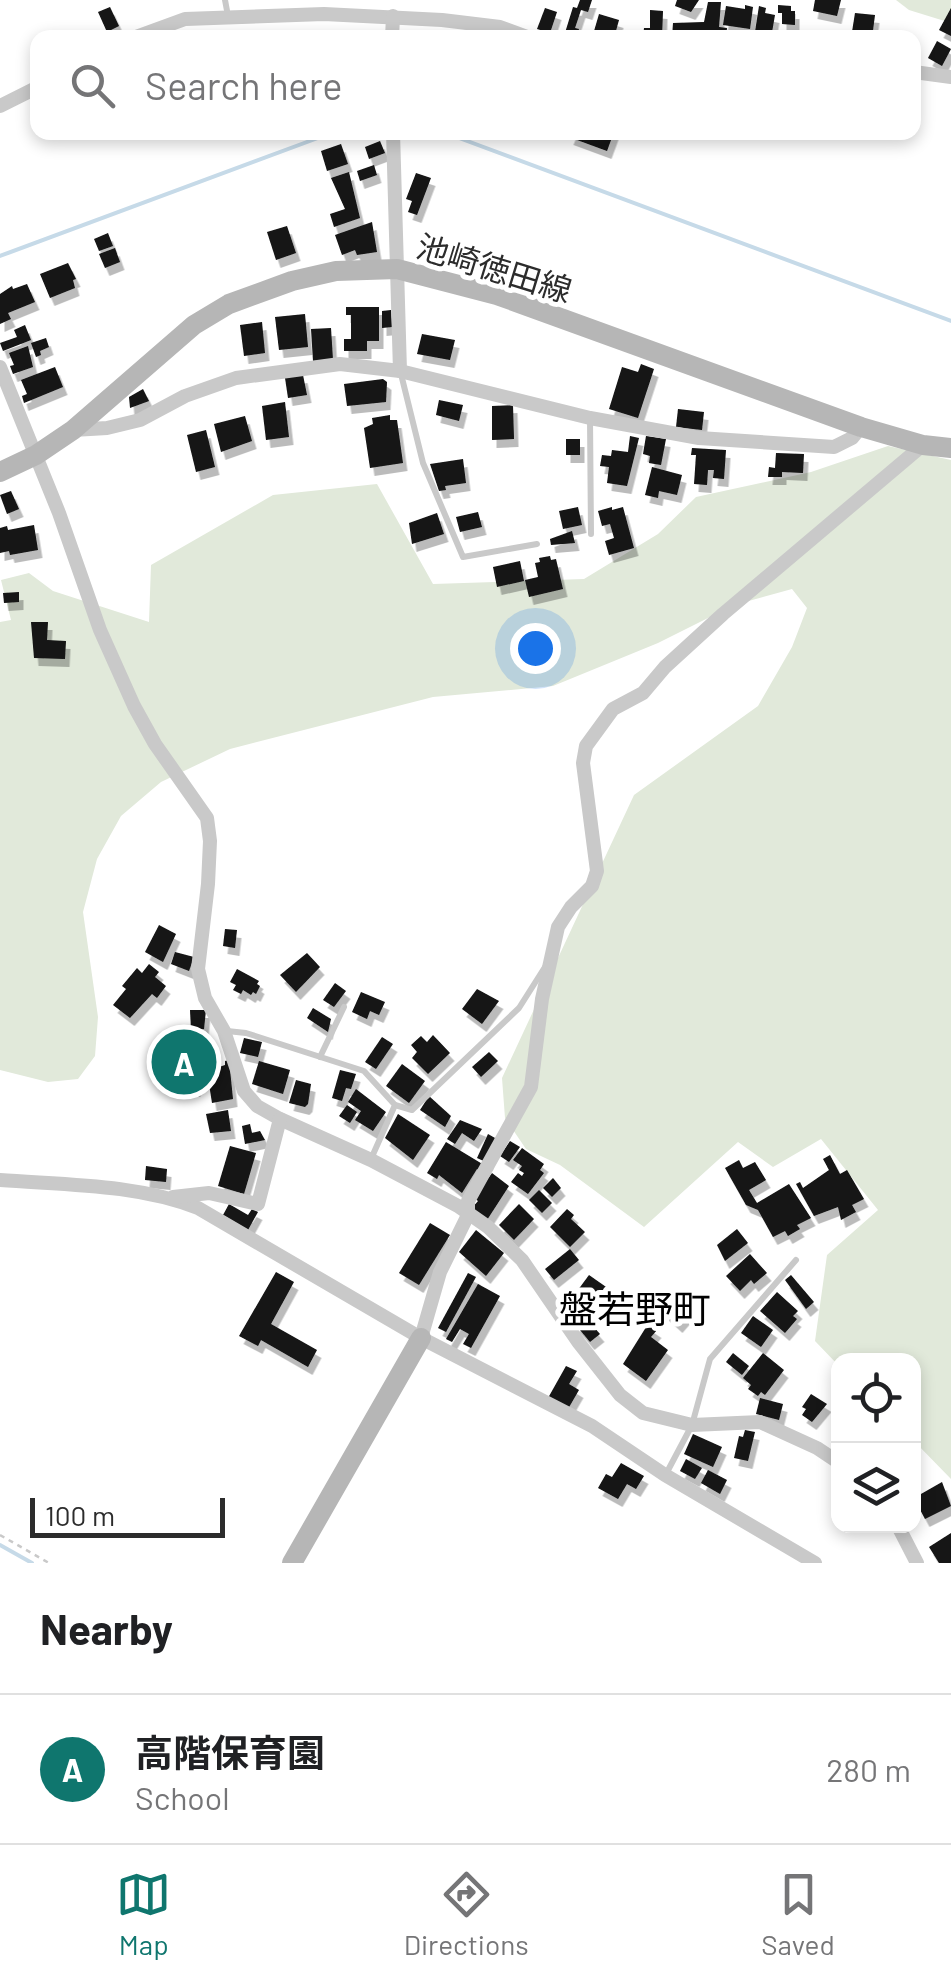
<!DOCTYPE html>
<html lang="en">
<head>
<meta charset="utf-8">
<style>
  :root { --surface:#fff; --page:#f6f6f6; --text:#202124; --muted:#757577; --line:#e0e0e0; --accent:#0f766e }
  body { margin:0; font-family:Barlow,"Noto Sans JP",sans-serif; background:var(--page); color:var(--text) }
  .controls { position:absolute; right:30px; bottom:30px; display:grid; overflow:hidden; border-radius:20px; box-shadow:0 5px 15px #0003 }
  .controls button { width:90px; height:90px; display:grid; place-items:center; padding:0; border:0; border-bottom:2px solid var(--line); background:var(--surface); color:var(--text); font:50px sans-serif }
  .scale { position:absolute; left:30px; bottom:25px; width:195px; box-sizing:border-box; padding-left:10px; border:5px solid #2c2c2c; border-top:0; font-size:28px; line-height:35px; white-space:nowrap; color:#2c2c2c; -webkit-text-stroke:8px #fff; paint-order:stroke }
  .you { position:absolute; left:535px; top:648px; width:35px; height:35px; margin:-25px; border:8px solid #fff; border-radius:50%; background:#1a73e8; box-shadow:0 0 0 15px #1a73e833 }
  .badge { display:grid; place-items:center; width:65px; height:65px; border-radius:50%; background:var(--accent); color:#fff; font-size:32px; font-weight:700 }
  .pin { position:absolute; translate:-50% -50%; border:5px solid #fff; box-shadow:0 2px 10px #0006 }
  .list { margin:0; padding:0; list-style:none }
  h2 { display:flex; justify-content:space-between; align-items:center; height:130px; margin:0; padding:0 40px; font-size:42px }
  h2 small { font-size:32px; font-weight:400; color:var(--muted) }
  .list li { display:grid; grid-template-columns:65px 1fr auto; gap:30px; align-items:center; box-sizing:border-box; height:150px; padding:0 40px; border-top:2px solid var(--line) }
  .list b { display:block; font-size:38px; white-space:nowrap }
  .list p { margin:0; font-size:32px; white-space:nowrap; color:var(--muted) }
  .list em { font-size:32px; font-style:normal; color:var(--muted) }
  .icon { flex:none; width:55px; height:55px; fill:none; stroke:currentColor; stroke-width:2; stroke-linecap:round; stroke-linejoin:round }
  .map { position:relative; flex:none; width:951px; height:1563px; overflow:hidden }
  .search { position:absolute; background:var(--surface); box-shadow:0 5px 15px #0003; left:30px; right:30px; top:30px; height:110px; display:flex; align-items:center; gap:25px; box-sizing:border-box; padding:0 35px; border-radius:20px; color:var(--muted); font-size:38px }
  .sheet { height:280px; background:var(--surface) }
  nav { display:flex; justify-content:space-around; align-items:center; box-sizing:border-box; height:140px; border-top:2px solid var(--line); background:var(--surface); font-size:28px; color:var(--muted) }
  nav a { display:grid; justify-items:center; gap:5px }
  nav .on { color:var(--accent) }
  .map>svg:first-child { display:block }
  .green { fill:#e1e9da }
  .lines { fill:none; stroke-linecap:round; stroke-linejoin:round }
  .stream { stroke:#c6dae8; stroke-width:4 }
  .building { fill:#131313; filter:url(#shadow) }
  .path { stroke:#c9c9c9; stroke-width:2.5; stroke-dasharray:5 5; stroke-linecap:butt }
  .lane { stroke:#c9c9c9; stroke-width:6 }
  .street { stroke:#c9c9c9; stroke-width:14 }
  .secondary { stroke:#b6b6b6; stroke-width:20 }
  .labels { text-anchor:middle; stroke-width:10; stroke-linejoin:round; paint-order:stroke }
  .street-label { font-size:32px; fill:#2c2c2c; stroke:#fff }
  .quarter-label { font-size:38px; fill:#000; stroke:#fff }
</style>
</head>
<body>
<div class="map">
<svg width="951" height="1563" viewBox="0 0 951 1563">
  <defs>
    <filter id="shadow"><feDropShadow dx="4.5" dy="8" stdDeviation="0" flood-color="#0004"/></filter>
  </defs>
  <rect width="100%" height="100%" fill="#fff"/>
  <g class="green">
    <polygon points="896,0 951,0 951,23 909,10"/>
    <polygon points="888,446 951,460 951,1479 914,1441 914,1360 838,1360 838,1365 815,1341 827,1255 878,1210 821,1139 773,1167 738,1142 644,1227 560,1165 526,1149 505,1118 502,1078 634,795 758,706 792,647 807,608 792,589 734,605 658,643 553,686 433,697 230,749 161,782 121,816 97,859 83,912 98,1017 95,1056 78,1079 48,1082 0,1070 0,622 11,620 1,580 29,573 53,591 149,622 151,565 273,495 377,484 433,584 584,579 658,534 696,497 811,472"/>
  </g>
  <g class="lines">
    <g class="stream">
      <polyline points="443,132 951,321"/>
      <polyline points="0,256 334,132"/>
      <polyline points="0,1545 32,1563"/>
    </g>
  </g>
  <g class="building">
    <polygon points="580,0 592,0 588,12 581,10 575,28 579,29 576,38 564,36 573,7 577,8"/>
    <polygon points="677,0 699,0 691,12 675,6"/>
    <polygon points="815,0 841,0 837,16 813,11"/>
    <polygon points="708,2 721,2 719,27 727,28 726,38 672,38 673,23 704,22"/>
    <polygon points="745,5 753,7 750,29 723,25 726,6 745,9"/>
    <polygon points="778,5 791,6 791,11 795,11 795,25 782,24 782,13 778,13"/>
    <polygon points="759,6 766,8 765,13 775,15 771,38 754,38"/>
    <polygon points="110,7 119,26 107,32 98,12"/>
    <polygon points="545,8 557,12 550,33 537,29"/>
    <polygon points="951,8 951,36 939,30"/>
    <polygon points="650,10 663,11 662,38 643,38 644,28 650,28"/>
    <polygon points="855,13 875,15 872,38 851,38"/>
    <polygon points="599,14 619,20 614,38 592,38"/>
    <polygon points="937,41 951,49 942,66 928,58"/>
    <polygon points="571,132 614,132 607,151 569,137"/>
    <polygon points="380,141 385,153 369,159 365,147"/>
    <polygon points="341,144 348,164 327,171 321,151"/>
    <polygon points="374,165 377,175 360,181 357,171"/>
    <polygon points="349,172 360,218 334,227 330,214 345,209 331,178"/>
    <polygon points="416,173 431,178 417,215 408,212 412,201 406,199"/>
    <polygon points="372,222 377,252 357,255 355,250 342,255 335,235"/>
    <polygon points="287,226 296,253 276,260 267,232"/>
    <polygon points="108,233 113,246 99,251 94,239"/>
    <polygon points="115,248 120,262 105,268 99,254"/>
    <polygon points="68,263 76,279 73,280 75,288 50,298 40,274"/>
    <polygon points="27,284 35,302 8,313 11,319 0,324 0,294 12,286 13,289"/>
    <polygon points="346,307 379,307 379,341 367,341 367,351 344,351 344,339 351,339 351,315 346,315"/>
    <polygon points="391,310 392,327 382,328 382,311"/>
    <polygon points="305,314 308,347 279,350 275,317"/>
    <polygon points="262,322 265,353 244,356 240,325"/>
    <polygon points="25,325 31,340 3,351 0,343 17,337 14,330"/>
    <polygon points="331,328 333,360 313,361 311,329"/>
    <polygon points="422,334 455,340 450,360 417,354"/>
    <polygon points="46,338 49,347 40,351 41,355 36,357 31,343"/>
    <polygon points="28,346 33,367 13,374 10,366 14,365 9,353"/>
    <polygon points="641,364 654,369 638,418 609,409 622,367 638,372"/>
    <polygon points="55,367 63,387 24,403 22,396 27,394 21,380"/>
    <polygon points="303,375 307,395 288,398 285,378"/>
    <polygon points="383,379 387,382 386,402 347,406 344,384"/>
    <polygon points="143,389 149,401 130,408 129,397"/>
    <polygon points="439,400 463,405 459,421 436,415"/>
    <polygon points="285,402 289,437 266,440 262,406"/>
    <polygon points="513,405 514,439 492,440 492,406"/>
    <polygon points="678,409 704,412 702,430 676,427"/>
    <polygon points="390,415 390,420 397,420 403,463 370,468 364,428 373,424 372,418"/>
    <polygon points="245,416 252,441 221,452 214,424"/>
    <polygon points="206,430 215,467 196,472 187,435"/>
    <polygon points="630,436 639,438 627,486 607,483 609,467 600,466 602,455 611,456 612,450 628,452"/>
    <polygon points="646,436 666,439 661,465 649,463 650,456 643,454"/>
    <rect x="566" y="439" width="14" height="16"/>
    <polygon points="692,448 726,450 724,479 713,478 714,470 708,470 707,485 694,484 696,455 691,455"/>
    <polygon points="776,453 804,454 803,473 782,472 782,477 768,477 769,467 775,468"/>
    <polygon points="463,459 466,483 445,486 446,490 439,491 430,464"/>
    <polygon points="652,467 682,475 677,495 659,491 658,498 645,495"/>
    <polygon points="11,491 19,509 7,514 0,495"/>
    <polygon points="578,507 582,525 563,529 559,511"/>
    <polygon points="612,507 612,510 623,507 634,548 609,555 605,541 614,538 610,524 602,526 598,511"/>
    <polygon points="478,512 482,527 460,532 456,517"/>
    <polygon points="437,513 444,534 412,544 409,523"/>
    <polygon points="34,525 38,550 10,555 9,551 0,553 0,528 7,526 8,530"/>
    <polygon points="572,531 575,543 551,545 550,539"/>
    <polygon points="550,556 551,560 556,559 563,589 529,597 525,580 538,577 535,563 540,562 539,558"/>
    <polygon points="520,561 524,581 497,587 493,567"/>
    <polygon points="19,592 19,602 4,603 3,593"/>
    <polygon points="31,622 48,622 47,640 66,641 65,659 34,658"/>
    <polygon points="159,925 176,934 163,962 145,952"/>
    <polygon points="225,929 237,930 235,948 223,946"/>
    <polygon points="175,952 194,957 189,971 171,964"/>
    <polygon points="307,953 320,967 296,992 280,975"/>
    <polygon points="149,964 159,972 155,977 166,986 157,998 152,994 130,1018 113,1005 126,989 122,986 137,968 142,973"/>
    <polygon points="237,969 259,981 257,984 260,986 256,994 253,992 251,995 243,990 241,994 233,990 236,985 230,982"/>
    <polygon points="335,983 346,991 334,1007 323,1000"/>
    <polygon points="477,989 499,1001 482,1024 462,1009"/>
    <polygon points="361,992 385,1002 379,1015 370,1011 367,1019 352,1012"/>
    <polygon points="313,1008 331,1019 328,1032 307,1018"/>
    <polygon points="190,1010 206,1010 204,1029 191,1030"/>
    <polygon points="201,1033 202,1038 184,1041 186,1051 165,1054 163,1040"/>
    <polygon points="433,1035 450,1053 428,1074 412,1058 417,1052 411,1045 421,1036 427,1042"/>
    <polygon points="382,1037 393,1044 376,1069 365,1062"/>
    <polygon points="244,1038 262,1042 258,1057 240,1053"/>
    <polygon points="489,1052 498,1061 481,1077 472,1067"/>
    <polygon points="180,1059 198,1059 196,1089 172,1088 172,1061"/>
    <polygon points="229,1060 233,1099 212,1103 207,1071 225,1065 225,1061"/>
    <polygon points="259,1061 290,1070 283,1094 252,1084"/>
    <polygon points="402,1064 425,1081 409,1103 386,1086"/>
    <polygon points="340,1070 356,1074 351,1089 346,1088 342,1101 332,1098"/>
    <polygon points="296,1080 311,1084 308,1104 305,1107 289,1103"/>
    <polygon points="356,1089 386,1112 373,1131 355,1120 361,1111 348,1102"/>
    <polygon points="429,1096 451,1116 445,1127 420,1110"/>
    <polygon points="347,1105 357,1112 350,1123 339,1116"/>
    <polygon points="228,1110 231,1131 210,1133 206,1114"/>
    <polygon points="398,1114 430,1135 413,1160 385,1138"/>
    <polygon points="460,1120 482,1129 474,1141 462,1133 455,1144 447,1139"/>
    <polygon points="250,1124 252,1133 260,1131 265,1140 245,1144 242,1126"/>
    <polygon points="488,1134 495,1138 488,1163 477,1158"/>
    <polygon points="510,1141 520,1147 509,1162 500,1156"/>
    <polygon points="446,1142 484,1165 480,1171 477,1169 462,1193 439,1175 437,1179 427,1173"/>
    <polygon points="230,1146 256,1153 244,1194 218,1186"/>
    <polygon points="522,1148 544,1164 540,1170 544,1173 528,1194 511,1182 518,1173 522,1176 524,1173 519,1170 522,1166 513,1160"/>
    <polygon points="830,1155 840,1174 847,1170 864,1199 852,1205 856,1212 841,1220 838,1207 814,1216 796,1184 800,1182 803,1188 829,1170 823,1159"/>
    <polygon points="739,1160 743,1168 755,1162 766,1180 749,1190 757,1203 789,1184 811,1218 797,1225 800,1229 788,1236 785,1231 773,1237 758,1210 746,1205 725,1168"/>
    <polygon points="146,1166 167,1169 166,1182 145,1180"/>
    <polygon points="492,1173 509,1186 487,1220 472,1208 478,1201 474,1198"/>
    <polygon points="553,1178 561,1188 552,1197 543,1188"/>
    <polygon points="539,1190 552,1203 542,1213 529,1200"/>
    <polygon points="229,1204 248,1215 252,1209 258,1212 248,1230 223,1215"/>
    <polygon points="519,1204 534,1219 514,1240 499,1225"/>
    <polygon points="567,1209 574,1215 571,1219 585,1232 570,1247 550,1227"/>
    <polygon points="430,1223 450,1235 419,1285 399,1273"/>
    <polygon points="737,1229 748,1243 725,1261 717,1245"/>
    <polygon points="476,1230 504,1253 486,1276 459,1252"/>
    <polygon points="570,1249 579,1260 554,1280 545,1269"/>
    <polygon points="750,1254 767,1273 754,1284 751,1280 740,1291 726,1276"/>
    <polygon points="276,1272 294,1282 271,1324 317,1350 308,1367 261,1340 258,1346 239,1336"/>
    <polygon points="468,1273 476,1277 446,1332 438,1328"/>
    <polygon points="589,1275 619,1296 603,1319 572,1298"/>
    <polygon points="791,1275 814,1302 806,1309 785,1280"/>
    <polygon points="478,1284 500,1296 471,1348 463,1344 469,1334 460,1329 452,1342 446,1339"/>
    <polygon points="669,1290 685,1301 683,1303 691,1310 678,1325 656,1305"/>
    <polygon points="777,1292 798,1311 793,1316 797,1319 785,1333 760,1311"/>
    <polygon points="584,1316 600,1334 590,1342 575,1324"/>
    <polygon points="753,1316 773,1330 761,1347 741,1333"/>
    <polygon points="648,1324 657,1330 651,1337 668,1350 646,1381 623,1364"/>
    <polygon points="733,1353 749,1366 742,1375 726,1362"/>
    <polygon points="763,1353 784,1370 765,1395 761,1392 758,1396 748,1389 751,1385 743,1378"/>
    <polygon points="566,1366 577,1371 569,1384 579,1390 568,1409 548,1398"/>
    <polygon points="811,1394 827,1404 812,1422 802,1415 806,1409 802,1407"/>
    <polygon points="760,1398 783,1404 779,1420 756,1414"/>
    <polygon points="745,1430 755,1432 748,1461 734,1458 739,1436 743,1437"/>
    <polygon points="693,1434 722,1447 713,1467 684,1454"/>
    <polygon points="686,1459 702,1468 695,1479 680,1471"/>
    <polygon points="621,1463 644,1476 636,1489 627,1484 618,1499 598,1488 606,1474 612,1477"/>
    <polygon points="708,1470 727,1480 720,1494 701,1483"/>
    <polygon points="942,1482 951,1506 925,1519 914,1498"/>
    <polygon points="951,1533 951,1563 939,1563 929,1547"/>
  </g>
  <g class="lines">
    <polyline class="path" points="0,1535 49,1563"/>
    <g class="lane">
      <polyline points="225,0 228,16"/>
      <polyline points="401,374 423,463 463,557 537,544"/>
      <polyline points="590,419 591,534"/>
      <polyline points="227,1031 246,1033 364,1071 395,1105 371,1159"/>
      <polyline points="320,1057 344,1007"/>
      <polyline points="395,1105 412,1110 519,1008 545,967"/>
      <polyline points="666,1474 692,1425 710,1359 796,1260"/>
    </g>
    <g class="street">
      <polyline points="133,38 185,19 324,14 442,20 500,27 530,38"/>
      <polyline points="392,38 393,16"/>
      <polyline points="914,72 951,77"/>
      <polyline points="0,106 38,87"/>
      <polyline points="393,132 400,371"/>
      <polyline points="0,367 59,513 100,630 134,706 155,744 207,818 210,841 208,884 198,969 205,998 224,1031 244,1091 257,1106 280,1119 371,1160 458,1206 488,1227 522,1260 579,1343 620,1395 643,1413 692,1425 760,1422 817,1448 838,1462"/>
      <polyline points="73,430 107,428 140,420 185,396 236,378 340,364 400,371 590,418 699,438 834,447 852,438 861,427"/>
      <path d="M0,1180C66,1185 136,1184 198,1208L421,1338L592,1426L665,1475L815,1563"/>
      <polyline points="173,1197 209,1193 258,1204 280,1119"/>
      <polyline points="421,1338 440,1272 468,1215 468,1201 531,1087 542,999 558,927 571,907 592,886 597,871 583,763 586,746 613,709 643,693 665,667 723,614 923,445"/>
      <polyline points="898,1526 917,1563"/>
    </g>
    <g class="secondary">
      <polyline points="0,472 36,455 73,430 194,325 229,304 292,281 336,271 397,269 497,295 861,427 923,445 951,448"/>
      <polyline points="292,1563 421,1338"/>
    </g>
  </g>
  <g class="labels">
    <g class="street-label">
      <text transform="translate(494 269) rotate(17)" y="11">池崎徳田線</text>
    </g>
    <g class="quarter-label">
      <text x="635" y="1323">盤若野町</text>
    </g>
  </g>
</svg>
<div class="controls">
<button><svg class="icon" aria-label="locate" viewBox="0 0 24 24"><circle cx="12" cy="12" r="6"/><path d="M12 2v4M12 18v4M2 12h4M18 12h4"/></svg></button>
<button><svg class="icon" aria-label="layers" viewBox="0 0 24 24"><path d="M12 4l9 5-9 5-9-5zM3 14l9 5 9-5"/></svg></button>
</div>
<div class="scale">100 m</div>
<div class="you"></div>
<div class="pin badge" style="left:184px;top:1062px">A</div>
<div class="search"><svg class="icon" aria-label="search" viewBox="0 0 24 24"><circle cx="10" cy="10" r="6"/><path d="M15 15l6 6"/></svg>Search here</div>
</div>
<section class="sheet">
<h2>Nearby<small></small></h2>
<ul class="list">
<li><span class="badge">A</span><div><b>高階保育園</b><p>School</p></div><em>280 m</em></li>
</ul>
</section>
<nav>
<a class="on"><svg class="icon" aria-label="map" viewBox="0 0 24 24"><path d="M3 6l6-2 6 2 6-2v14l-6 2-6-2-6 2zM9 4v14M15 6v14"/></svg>Map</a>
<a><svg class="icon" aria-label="directions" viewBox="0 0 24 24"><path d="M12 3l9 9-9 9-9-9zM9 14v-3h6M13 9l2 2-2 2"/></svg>Directions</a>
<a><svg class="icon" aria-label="saved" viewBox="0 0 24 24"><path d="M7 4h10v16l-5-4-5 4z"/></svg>Saved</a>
</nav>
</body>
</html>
